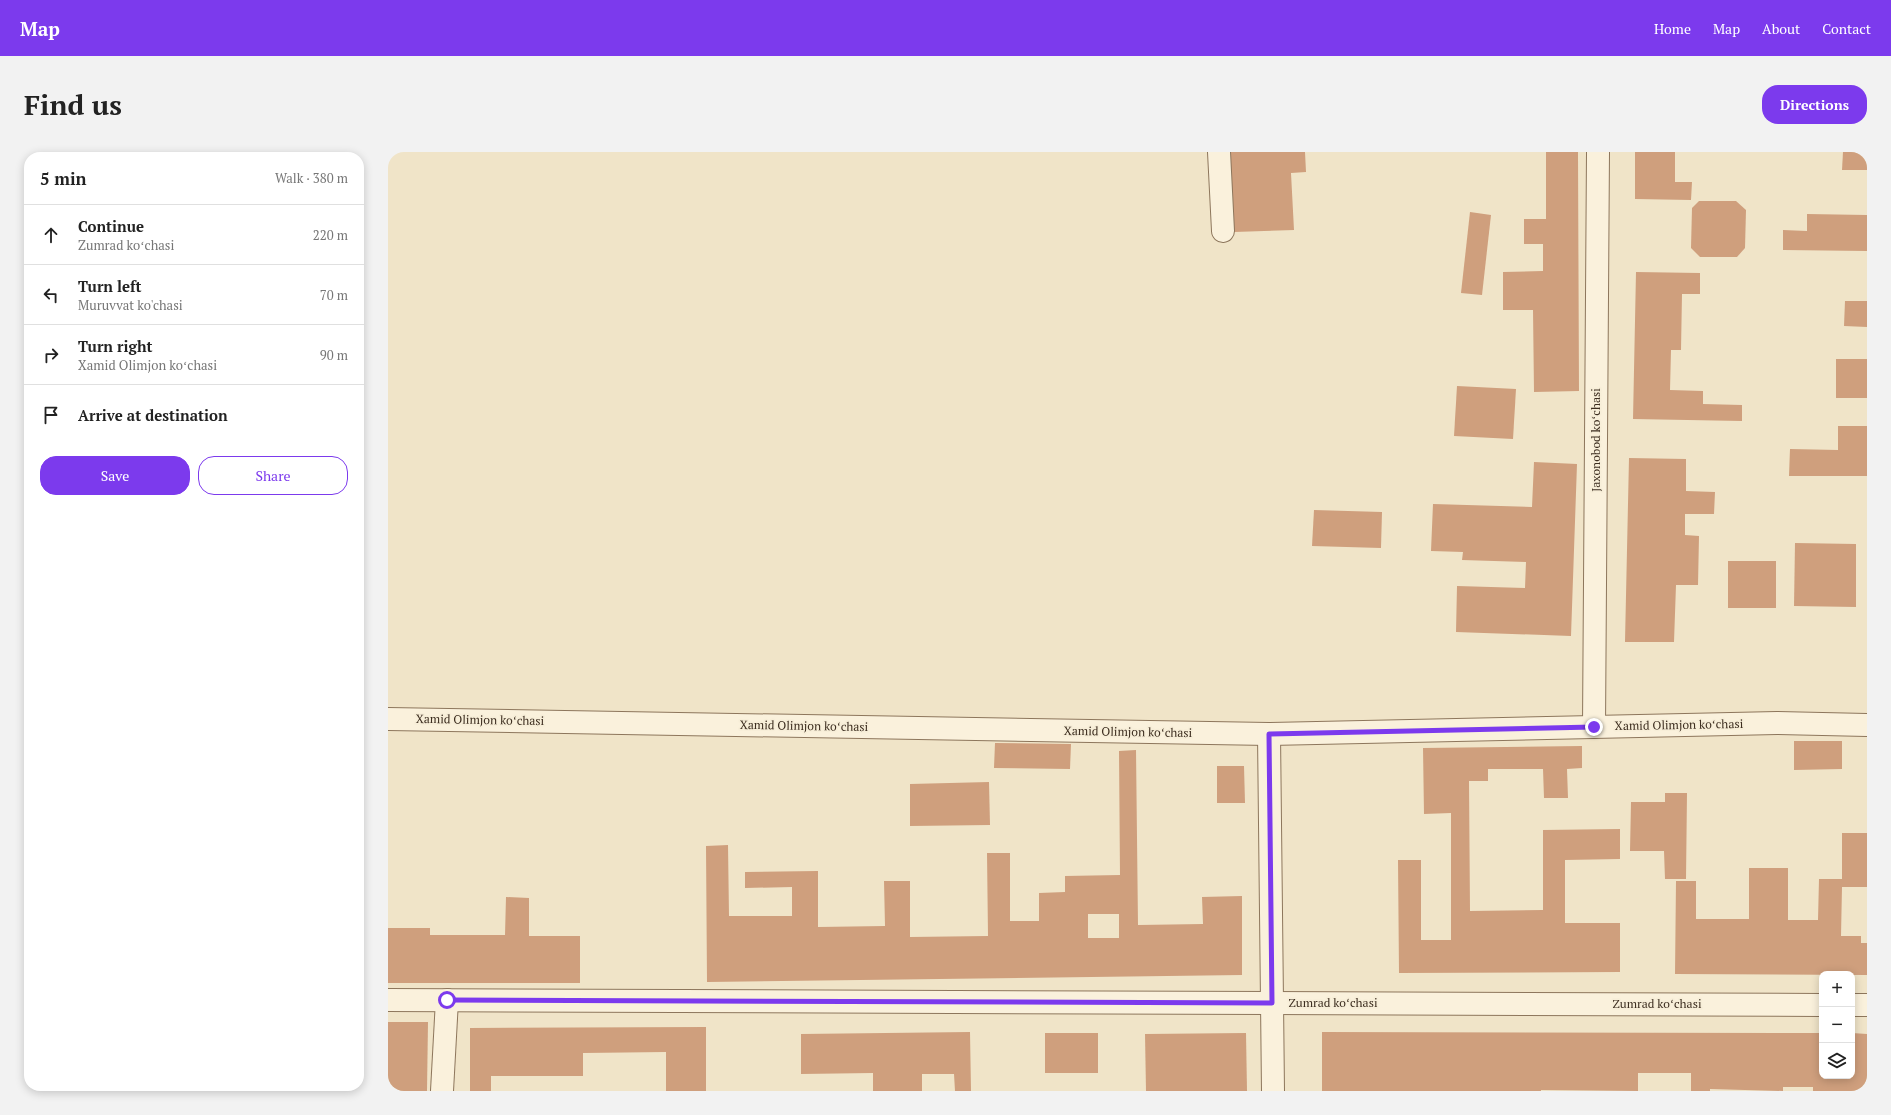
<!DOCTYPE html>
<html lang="en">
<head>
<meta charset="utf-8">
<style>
  :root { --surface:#fff; --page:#f2f2f2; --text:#222; --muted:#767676; --line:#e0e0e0; --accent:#7c3aed }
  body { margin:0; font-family:"PT Serif",serif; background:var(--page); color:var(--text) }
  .controls { position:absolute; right:12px; bottom:12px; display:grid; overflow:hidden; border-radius:8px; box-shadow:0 2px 10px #0003 }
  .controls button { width:36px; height:36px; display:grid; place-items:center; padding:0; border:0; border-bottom:1px solid var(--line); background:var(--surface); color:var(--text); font:20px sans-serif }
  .stop { position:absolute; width:12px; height:12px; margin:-9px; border:3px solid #7c3aed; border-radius:50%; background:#fff }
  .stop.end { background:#7c3aed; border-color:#fff; box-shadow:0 1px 4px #0008 }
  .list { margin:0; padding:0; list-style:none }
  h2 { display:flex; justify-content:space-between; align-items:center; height:52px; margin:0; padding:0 16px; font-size:17px }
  h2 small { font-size:13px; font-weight:400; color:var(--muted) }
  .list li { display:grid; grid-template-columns:26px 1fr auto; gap:12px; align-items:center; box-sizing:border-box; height:60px; padding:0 16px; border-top:1px solid var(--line) }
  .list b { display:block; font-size:15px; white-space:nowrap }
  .list p { margin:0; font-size:13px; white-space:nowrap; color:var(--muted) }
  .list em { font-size:13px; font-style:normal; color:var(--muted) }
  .actions { display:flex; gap:8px; padding:12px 16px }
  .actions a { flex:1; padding:9px 0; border:1px solid var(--accent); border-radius:16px; text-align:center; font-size:14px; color:var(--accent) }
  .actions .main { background:var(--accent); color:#fff }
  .icon { flex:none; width:22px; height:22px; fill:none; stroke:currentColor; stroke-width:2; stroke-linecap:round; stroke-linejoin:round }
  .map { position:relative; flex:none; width:1479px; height:939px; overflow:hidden; border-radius:16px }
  header { display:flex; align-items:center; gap:24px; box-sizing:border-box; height:56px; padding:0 20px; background:var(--accent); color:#fff }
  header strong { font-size:19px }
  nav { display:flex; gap:22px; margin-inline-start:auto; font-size:14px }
  .intro { display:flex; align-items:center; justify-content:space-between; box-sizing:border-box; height:96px; padding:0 24px }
  h1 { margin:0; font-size:28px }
  .button { padding:10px 18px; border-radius:16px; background:var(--accent); color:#fff; font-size:14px; font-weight:700 }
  main { display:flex; gap:24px; padding:0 24px }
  aside { flex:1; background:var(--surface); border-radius:16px; box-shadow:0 2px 10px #0003 }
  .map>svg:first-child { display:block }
  .building { fill:#cf9f7d; fill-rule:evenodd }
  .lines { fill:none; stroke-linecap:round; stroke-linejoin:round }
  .minor-casing { stroke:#8d765c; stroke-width:24 }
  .minor { stroke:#faf1dc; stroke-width:22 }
  .route { stroke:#7c3aed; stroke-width:5 }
  .labels { text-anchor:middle; stroke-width:3.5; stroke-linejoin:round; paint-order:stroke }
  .street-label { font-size:12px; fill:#3d2e20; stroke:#f7eed8 }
</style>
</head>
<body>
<header>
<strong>Map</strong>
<nav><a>Home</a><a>Map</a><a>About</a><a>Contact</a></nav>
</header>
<div class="intro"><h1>Find us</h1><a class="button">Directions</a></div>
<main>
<aside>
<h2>5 min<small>Walk · 380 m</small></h2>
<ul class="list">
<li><svg class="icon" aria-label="ahead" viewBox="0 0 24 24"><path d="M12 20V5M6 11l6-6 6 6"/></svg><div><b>Continue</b><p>Zumrad koʻchasi</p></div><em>220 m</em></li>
<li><svg class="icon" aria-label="left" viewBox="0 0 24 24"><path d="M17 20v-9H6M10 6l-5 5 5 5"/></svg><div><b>Turn left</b><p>Muruvvat ko'chasi</p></div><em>70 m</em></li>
<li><svg class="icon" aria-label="right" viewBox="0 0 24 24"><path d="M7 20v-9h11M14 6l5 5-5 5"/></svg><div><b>Turn right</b><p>Xamid Olimjon koʻchasi</p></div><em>90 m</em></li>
<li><svg class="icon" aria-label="arrive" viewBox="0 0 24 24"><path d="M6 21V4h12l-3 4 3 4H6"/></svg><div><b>Arrive at destination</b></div></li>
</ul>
<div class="actions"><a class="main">Save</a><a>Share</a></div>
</aside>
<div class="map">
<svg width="1479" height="939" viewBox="0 0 1479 939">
  <rect width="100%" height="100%" fill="#f0e4c8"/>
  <g class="building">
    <polygon points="842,0 917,0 918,20 903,21 906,78 846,80"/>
    <polygon points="1158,0 1190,0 1191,239 1146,240 1145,158 1115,158 1115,120 1155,119 1155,92 1136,92 1136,67 1158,67"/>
    <polygon points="1247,0 1287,0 1287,30 1304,30 1303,48 1247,47"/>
    <polygon points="1455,0 1479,0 1479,18 1454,18"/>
    <polygon points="1311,49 1348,49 1358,58 1357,96 1349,105 1312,105 1303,96 1304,56"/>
    <polygon points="1082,60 1103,63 1094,143 1073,141"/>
    <polygon points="1419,62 1479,63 1479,99 1395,98 1395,78 1419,79"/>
    <polygon points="1248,120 1312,121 1312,142 1294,142 1293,198 1283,198 1282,238 1315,239 1315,252 1354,253 1354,269 1245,267"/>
    <polygon points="1457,149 1479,149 1479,175 1456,174"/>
    <rect x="1448" y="207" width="31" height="39"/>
    <polygon points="1069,234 1128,237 1125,287 1066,284"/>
    <polygon points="1450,274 1479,274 1479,324 1401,324 1402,297 1450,298"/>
    <polygon points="1241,306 1298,307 1298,339 1327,340 1326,362 1297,362 1297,383 1311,384 1310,433 1288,433 1286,490 1237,490"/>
    <polygon points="1146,310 1189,312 1183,484 1068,480 1069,434 1137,436 1138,410 1074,408 1075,400 1043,399 1045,352 1144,355"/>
    <polygon points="926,358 994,360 993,396 924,394"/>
    <polygon points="1407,391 1468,392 1468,455 1406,454"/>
    <rect x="1340" y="409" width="48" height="47"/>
    <polygon points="1406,589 1454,589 1454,617 1406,618"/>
    <polygon points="607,591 683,592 682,617 606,616"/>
    <polygon points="1194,594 1194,616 1179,617 1180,646 1156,646 1155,617 1100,617 1100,629 1081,629 1082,759 1155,758 1155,678 1232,677 1232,707 1177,708 1177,771 1232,771 1232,820 1011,821 1010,708 1033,708 1033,788 1063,788 1063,661 1036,662 1035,596"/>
    <path d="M748,598L750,773L815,772L814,745L854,744V823L319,830L318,694L340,693L341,764H404V735L357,736V720L430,719V775L497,774L496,729H522V785L600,784L599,701H622V769H651V741L677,740V724L732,723L731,599ZM700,762H731V786H700Z"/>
    <polygon points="829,614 856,614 857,651 829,651"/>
    <polygon points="601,630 602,673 522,674 522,632"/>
    <polygon points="1277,641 1299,641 1298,727 1277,727 1276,699 1242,699 1243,650 1277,650"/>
    <polygon points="1454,681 1479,681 1479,735 1454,735 1453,784 1473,784 1473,791 1479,791 1479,823 1287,822 1288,729 1308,729 1308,767 1361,767 1361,716 1400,716 1400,768 1430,768 1431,727 1454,727"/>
    <polygon points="118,745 141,746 141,784 192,784 192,831 0,831 0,776 42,776 42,783 117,783"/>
    <polygon points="0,870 40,870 39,939 0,939"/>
    <polygon points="318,875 318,939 278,939 278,900 195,901 195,924 103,924 103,939 82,939 82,876"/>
    <polygon points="582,880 583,939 567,939 566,922 534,922 534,939 485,939 485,921 413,922 413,882"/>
    <polygon points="934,880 1434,881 1434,924 1464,924 1464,881 1479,882 1479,939 1425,939 1425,935 1395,935 1395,939 1322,937 1322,939 1303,939 1303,921 1250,921 1250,939 1153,938 1153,939 934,939"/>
    <rect x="657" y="881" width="53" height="40"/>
    <polygon points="858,881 859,939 758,939 757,882"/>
  </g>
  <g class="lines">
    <g class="minor-casing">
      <g id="minor">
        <polyline points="831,0 835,79"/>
        <polyline points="0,567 881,582 1389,571 1479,573"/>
        <polyline points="1206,575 1210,0"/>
        <polyline points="881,582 885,939"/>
        <polyline points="0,848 1434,853"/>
        <polyline points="1464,853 1479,853"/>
        <polyline points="54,939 59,848"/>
      </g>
    </g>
    <use href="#minor" class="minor"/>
  </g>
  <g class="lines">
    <polyline class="route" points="59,848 884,851 881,582 1206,575"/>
  </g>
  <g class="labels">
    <g class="street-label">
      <text transform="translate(1208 288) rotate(-90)" y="4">Jaxonobod koʻchasi</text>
      <text transform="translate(92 568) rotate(1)" y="4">Xamid Olimjon koʻchasi</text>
      <text transform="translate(1291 573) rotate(-1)" y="4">Xamid Olimjon koʻchasi</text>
      <text transform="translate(416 574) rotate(1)" y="4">Xamid Olimjon koʻchasi</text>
      <text transform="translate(740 580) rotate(1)" y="4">Xamid Olimjon koʻchasi</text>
      <text x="945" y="855">Zumrad koʻchasi</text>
      <text x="1269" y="856">Zumrad koʻchasi</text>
    </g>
  </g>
</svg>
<div class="controls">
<button>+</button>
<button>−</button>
<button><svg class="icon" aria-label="layers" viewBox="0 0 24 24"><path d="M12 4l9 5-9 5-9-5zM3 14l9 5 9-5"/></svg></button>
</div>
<div class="stop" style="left:59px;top:848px"></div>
<div class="stop end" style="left:1206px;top:575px"></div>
</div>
</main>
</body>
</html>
